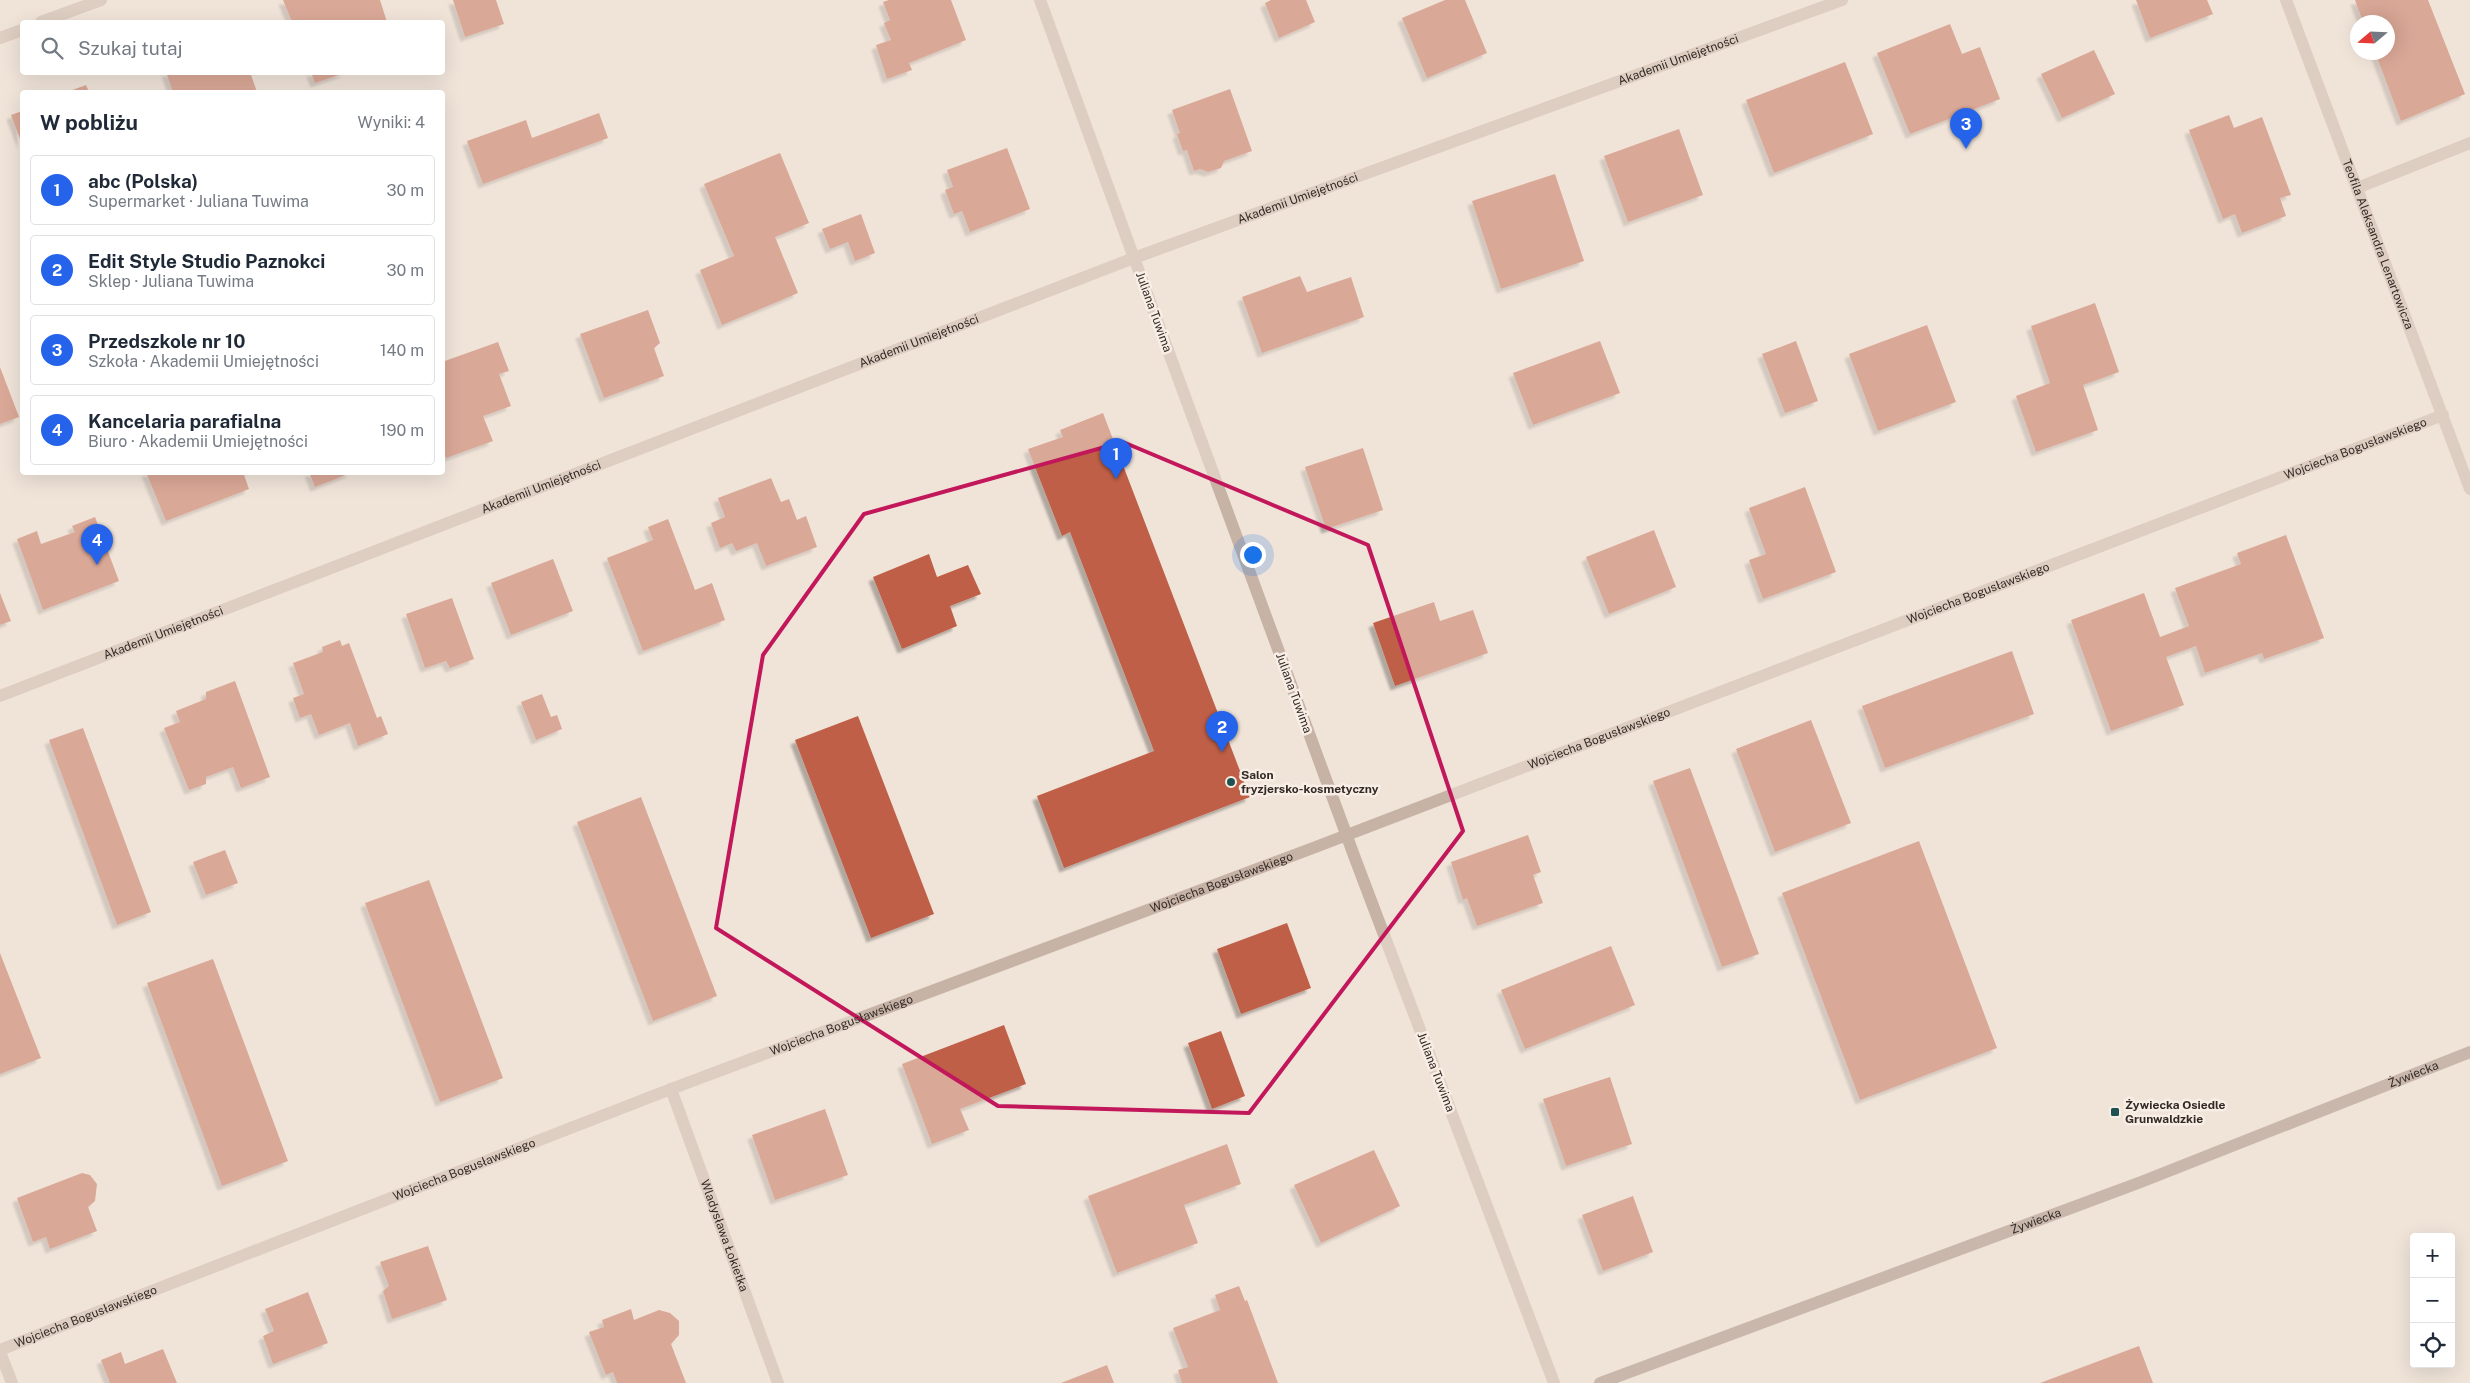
<!DOCTYPE html>
<html lang="pl">
<head>
<meta charset="utf-8">
<style>
  :root { --surface:#fff; --page:#f6f6f7; --text:#1f2937; --muted:#747a83; --line:#e0e1e3; --accent:#2563eb }
  body { margin:0; font-family:"Public Sans",sans-serif; background:var(--page); color:var(--text) }
  .controls { position:absolute; right:15px; bottom:15px; display:grid; overflow:hidden; border-radius:5px; box-shadow:0 5px 20px #0002 }
  .controls button { width:45px; height:45px; display:grid; place-items:center; padding:0; border:0; border-bottom:1px solid var(--line); background:var(--surface); color:var(--text); font:25px sans-serif }
  .compass { position:absolute; left:2350px; top:15px; width:45px; height:45px; border-radius:50%; background:var(--surface); box-shadow:0 5px 20px #0002; rotate:251deg }
  .you { position:absolute; left:1252px; top:554px; width:18px; height:18px; margin:-12px; border:4px solid #fff; border-radius:50%; background:#1a73e8; box-shadow:0 0 0 8px #1a73e833 }
  .badge { display:grid; place-items:center; width:32px; height:32px; border-radius:50%; background:var(--accent); color:#fff; font-size:16px; font-weight:700 }
  .pin { position:absolute; translate:-50% -41px; filter:drop-shadow(0 1px 2px #0008) }
  .pin::after { content:''; position:absolute; top:26px; width:18px; height:15px; background:inherit; clip-path:polygon(0 0,100% 0,50% 100%) }
  .list { margin:0; padding:0; list-style:none }
  h2 { display:flex; justify-content:space-between; align-items:center; height:65px; margin:0; padding:0 20px; font-size:21px }
  h2 small { font-size:16px; font-weight:400; color:var(--muted) }
  .list li { display:grid; grid-template-columns:32px 1fr auto; gap:15px; align-items:center; box-sizing:border-box; height:70px; margin:0 10px 10px; padding:0 10px; border:1px solid var(--line); border-radius:5px }
  .list b { display:block; font-size:19px; white-space:nowrap }
  .list p { margin:0; font-size:16px; white-space:nowrap; color:var(--muted) }
  .list em { font-size:16px; font-style:normal; color:var(--muted) }
  .icon { flex:none; width:28px; height:28px; fill:none; stroke:currentColor; stroke-width:2; stroke-linecap:round; stroke-linejoin:round }
  .map { position:relative; flex:none; width:2470px; height:1383px; overflow:hidden }
  .search { position:absolute; background:var(--surface); box-shadow:0 5px 20px #0002; left:20px; top:20px; width:425px; height:55px; display:flex; align-items:center; gap:12px; box-sizing:border-box; padding:0 18px; border-radius:5px; color:var(--muted); font-size:19px }
  .panel { position:absolute; background:var(--surface); box-shadow:0 5px 20px #0002; left:20px; top:90px; width:425px; height:385px; border-radius:5px }
  .map>svg:first-child { display:block }
  .building { fill:#bf5f47; filter:url(#shadow) }
  .lines { fill:none; stroke-linecap:round; stroke-linejoin:round }
  .service { stroke:#c7b3a6; stroke-width:12 }
  .minor { stroke:#c7b3a6; stroke-width:12 }
  .tertiary { stroke:#c7b3a6; stroke-width:12 }
  .secondary { stroke:#9a8277; stroke-width:12 }
  .marked { fill:none; stroke:#c2185b; stroke-width:4; stroke-linejoin:round }
  .poi-dot { fill:#1e5152; stroke:#f8eee5; stroke-width:2 }
  .labels { text-anchor:middle; stroke-width:5; stroke-linejoin:round; paint-order:stroke }
  .street-label { font-size:12px; fill:#332a26; stroke:#f8eee5 }
  .poi-label { font-size:12px; font-weight:bold; fill:#332a26; stroke:#f8eee5; text-anchor:start }
</style>
</head>
<body>
<div class="map">
<svg width="2470" height="1383" viewBox="0 0 2470 1383">
  <defs>
    <filter id="shadow"><feDropShadow dx="-4.5" dy="4.5" stdDeviation="1" flood-color="#0004"/></filter>
  </defs>
  <rect width="100%" height="100%" fill="#f0e4d9"/>
  <g class="building">
    <polygon points="283,0 380,0 387,22 292,22"/>
    <polygon points="453,0 496,0 504,24 465,37"/>
    <polygon points="889,0 951,0 966,40 909,63 912,70 887,79 876,45 891,40 884,23 890,20 883,2"/>
    <polygon points="1271,0 1306,0 1315,22 1279,38 1265,3"/>
    <polygon points="1445,0 1465,0 1487,53 1427,78 1402,18"/>
    <polygon points="2136,0 2207,0 2213,14 2150,38"/>
    <polygon points="2355,0 2428,0 2465,94 2401,121 2375,52 2388,52 2388,22 2363,22"/>
    <polygon points="1950,24 1962,54 1980,47 2000,99 1910,134 1877,53"/>
    <polygon points="2094,50 2115,94 2062,118 2041,74"/>
    <polygon points="1845,62 1873,134 1774,173 1746,100"/>
    <polygon points="166,72 250,72 257,92 173,92"/>
    <polygon points="311,72 345,72 345,73 315,83"/>
    <polygon points="86,85 89,92 67,92"/>
    <polygon points="1230,89 1252,151 1224,161 1221,168 1208,172 1200,169 1194,171 1187,150 1183,151 1177,134 1180,133 1172,110"/>
    <polygon points="22,111 22,144 11,115"/>
    <polygon points="599,113 608,138 483,184 467,141 526,120 532,138"/>
    <polygon points="2229,115 2234,128 2262,117 2291,195 2280,198 2286,216 2242,233 2235,214 2223,219 2189,130"/>
    <polygon points="1679,129 1703,195 1628,222 1604,156"/>
    <polygon points="1007,148 1030,209 970,232 962,211 954,214 945,190 953,187 947,170"/>
    <polygon points="780,153 809,223 775,237 798,293 722,325 700,270 734,256 704,184"/>
    <polygon points="1555,174 1584,261 1501,289 1472,201"/>
    <polygon points="861,214 875,253 855,261 848,242 830,249 822,229"/>
    <polygon points="1300,276 1307,292 1351,277 1364,317 1262,353 1242,297"/>
    <polygon points="2095,303 2119,372 2083,385 2098,430 2036,452 2016,396 2050,383 2031,326"/>
    <polygon points="648,310 660,343 654,348 664,376 604,398 580,334"/>
    <polygon points="1927,325 1956,402 1878,431 1849,354"/>
    <polygon points="1600,341 1620,393 1533,425 1513,373"/>
    <polygon points="1796,341 1818,401 1785,413 1762,354"/>
    <polygon points="498,342 509,371 499,374 511,406 483,416 493,441 446,458 442,447 442,362"/>
    <polygon points="0,367 19,417 0,424"/>
    <polygon points="1103,413 1250,797 1064,868 1037,796 1154,751 1070,532 1062,536 1028,449 1063,437 1060,430"/>
    <polygon points="1363,448 1383,510 1326,529 1305,467"/>
    <polygon points="146,472 243,472 249,489 166,521"/>
    <polygon points="309,472 351,472 351,473 315,487"/>
    <polygon points="771,478 781,502 789,499 797,520 806,516 817,547 766,566 757,543 736,551 732,543 720,548 711,523 725,517 718,498"/>
    <polygon points="1805,487 1836,572 1763,599 1749,560 1766,554 1749,508"/>
    <polygon points="95,517 119,581 43,610 17,539 37,531 41,544 75,532 72,526"/>
    <polygon points="668,519 695,590 712,583 725,620 643,651 607,558 653,540 648,527"/>
    <polygon points="1654,530 1676,587 1609,614 1586,557"/>
    <polygon points="2286,535 2324,638 2264,659 2262,653 2205,673 2196,646 2166,657 2184,705 2111,731 2071,620 2144,593 2160,637 2189,626 2175,588 2241,564 2237,553"/>
    <polygon points="929,554 937,577 968,565 981,594 950,606 957,626 902,649 873,577"/>
    <polygon points="553,559 573,611 511,635 491,583"/>
    <polygon points="0,593 11,621 0,625"/>
    <polygon points="452,598 474,659 450,668 446,661 425,668 406,614"/>
    <polygon points="1434,602 1440,621 1473,610 1488,653 1395,686 1373,623"/>
    <polygon points="340,640 342,646 349,643 377,718 381,716 388,734 358,746 350,723 319,735 311,714 300,718 293,698 304,694 293,663 323,652 322,647"/>
    <polygon points="2012,651 2034,714 1885,768 1862,706"/>
    <polygon points="235,681 270,777 241,788 233,767 206,777 206,784 189,790 164,728 180,722 176,711 206,699 206,692"/>
    <polygon points="542,694 551,717 557,715 562,729 536,740 521,702"/>
    <polygon points="858,716 934,914 871,938 795,740"/>
    <polygon points="1811,720 1851,823 1775,852 1736,749"/>
    <polygon points="83,728 151,912 117,925 49,740"/>
    <polygon points="1690,768 1759,954 1722,967 1653,781"/>
    <polygon points="641,797 717,996 653,1021 577,822"/>
    <polygon points="1528,835 1541,872 1533,875 1543,903 1477,926 1467,898 1463,900 1451,862"/>
    <polygon points="1919,841 1997,1048 1860,1100 1782,893"/>
    <polygon points="225,850 238,883 206,895 193,862"/>
    <polygon points="429,880 503,1078 440,1102 365,903"/>
    <polygon points="1287,923 1311,988 1241,1014 1217,949"/>
    <polygon points="1611,946 1635,1005 1525,1049 1501,990"/>
    <polygon points="0,953 41,1058 0,1074"/>
    <polygon points="213,959 288,1161 222,1186 147,983"/>
    <polygon points="1004,1025 1026,1084 960,1109 969,1130 932,1144 902,1064"/>
    <polygon points="1221,1031 1245,1096 1212,1109 1188,1043"/>
    <polygon points="1610,1077 1632,1144 1566,1166 1543,1099"/>
    <polygon points="825,1109 848,1175 775,1200 752,1135"/>
    <polygon points="1227,1144 1241,1184 1184,1205 1198,1243 1117,1273 1088,1196"/>
    <polygon points="1374,1150 1400,1206 1321,1243 1294,1185"/>
    <polygon points="82,1173 90,1175 97,1184 95,1201 88,1207 97,1231 50,1249 46,1237 33,1242 17,1198"/>
    <polygon points="1633,1196 1653,1252 1603,1271 1582,1215"/>
    <polygon points="428,1246 447,1300 392,1319 383,1291 389,1286 380,1262"/>
    <polygon points="1239,1286 1245,1301 1247,1300 1278,1383 1182,1383 1178,1370 1188,1367 1173,1328 1220,1310 1215,1295"/>
    <polygon points="308,1292 328,1343 273,1364 263,1336 274,1331 265,1309"/>
    <polygon points="631,1309 634,1320 659,1310 670,1313 679,1321 679,1335 671,1344 686,1383 617,1383 613,1372 606,1375 589,1332 604,1327 602,1320"/>
    <polygon points="2139,1346 2153,1383 2040,1383"/>
    <polygon points="163,1349 177,1383 110,1383 101,1360 121,1352 125,1364"/>
    <polygon points="1107,1365 1114,1383 1061,1383"/>
  </g>
  <g class="lines">
    <polyline class="service" points="2357,188 2470,143"/>
    <g class="minor">
      <polyline points="41,22 101,0"/>
      <polyline points="0,38 22,30"/>
      <path id="s1" d="M671,1089L778,1383"/>
      <path id="s2" d="M0,1350L671,1089L1313,848L2443,415"/>
      <polyline points="0,1352 12,1383"/>
      <path id="s3" d="M1554,1383L1356,861L1134,258L1842,0"/>
    </g>
    <g class="tertiary">
      <path id="s4" d="M2286,0L2470,489"/>
      <path id="s5" d="M0,696L1134,258L1040,0"/>
    </g>
    <path class="secondary" id="s6" d="M1600,1383L2141,1182L2470,1052"/>
  </g>
  <path d="M0 0H2470V1383H0ZM1123,442L1368,545L1463,831L1249,1113L998,1106L716,928L763,655L864,514Z" fill="#f0e4d9" fill-opacity=".55" fill-rule="evenodd"/>
  <path class="marked" d="M1123,442L1368,545L1463,831L1249,1113L998,1106L716,928L763,655L864,514Z"/>
  <g class="poi-dot">
    <circle cx="1231" cy="782" r="5"/>
    <rect x="2110" y="1107" width="10" height="10" rx="2.5"/>
  </g>
  <g class="labels">
    <g class="street-label">
      <text dy="4" stroke="none"><textPath href="#s3" startOffset="1780">Akademii Umiejętności</textPath></text>
      <text dy="4" stroke="none"><textPath href="#s3" startOffset="1375">Akademii Umiejętności</textPath></text>
      <text dy="4" stroke="none"><textPath href="#s4" startOffset="261">Teofila Aleksandra Lenartowicza</textPath></text>
      <text transform="translate(1154 312) rotate(70)" y="4">Juliana Tuwima</text>
      <text dy="4" stroke="none"><textPath href="#s5" startOffset="985">Akademii Umiejętności</textPath></text>
      <text dy="4" stroke="none"><textPath href="#s2" startOffset="2522">Wojciecha Bogusławskiego</textPath></text>
      <text dy="4" stroke="none"><textPath href="#s5" startOffset="580">Akademii Umiejętności</textPath></text>
      <text dy="4" stroke="none"><textPath href="#s2" startOffset="2118">Wojciecha Bogusławskiego</textPath></text>
      <text dy="4" stroke="none"><textPath href="#s5" startOffset="175">Akademii Umiejętności</textPath></text>
      <text transform="translate(1294 693) rotate(70)" y="4">Juliana Tuwima</text>
      <text dy="4" stroke="none"><textPath href="#s2" startOffset="1712">Wojciecha Bogusławskiego</textPath></text>
      <text dy="4" stroke="none"><textPath href="#s2" startOffset="1308">Wojciecha Bogusławskiego</textPath></text>
      <text dy="4" stroke="none"><textPath href="#s2" startOffset="902">Wojciecha Bogusławskiego</textPath></text>
      <text transform="translate(1436 1072) rotate(69)" y="4">Juliana Tuwima</text>
      <text dy="4" stroke="none"><textPath href="#s6" startOffset="870">Żywiecka</textPath></text>
      <text dy="4" stroke="none"><textPath href="#s2" startOffset="498">Wojciecha Bogusławskiego</textPath></text>
      <text dy="4" stroke="none"><textPath href="#s6" startOffset="465">Żywiecka</textPath></text>
      <text dy="4" stroke="none"><textPath href="#s1" startOffset="156">Wladysława Łokietka</textPath></text>
      <text dy="4" stroke="none"><textPath href="#s2" startOffset="92">Wojciecha Bogusławskiego</textPath></text>
    </g>
    <g class="poi-label">
      <text x="1241" y="779">Salon<tspan x="1241" dy="14">fryzjersko-kosmetyczny</tspan></text>
      <text x="2125" y="1109">Żywiecka Osiedle<tspan x="2125" dy="14">Grunwaldzkie</tspan></text>
    </g>
  </g>
</svg>
<div class="controls">
<button>+</button>
<button>−</button>
<button><svg class="icon" aria-label="locate" viewBox="0 0 24 24"><circle cx="12" cy="12" r="6"/><path d="M12 2v4M12 18v4M2 12h4M18 12h4"/></svg></button>
</div>
<svg class="compass" viewBox="-18 -18 36 36"><path d="M0-13l5 13h-10z" fill="#e53935"/><path d="M0 13l5-13h-10z" fill="#747a83"/></svg>
<div class="you"></div>
<div class="pin badge" style="left:1116px;top:479px">1</div>
<div class="pin badge" style="left:1222px;top:752px">2</div>
<div class="pin badge" style="left:1966px;top:149px">3</div>
<div class="pin badge" style="left:97px;top:565px">4</div>
<div class="search"><svg class="icon" aria-label="search" viewBox="0 0 24 24"><circle cx="10" cy="10" r="6"/><path d="M15 15l6 6"/></svg>Szukaj tutaj</div>
<section class="panel">
<h2>W pobliżu<small>Wyniki: 4</small></h2>
<ul class="list">
<li><span class="badge">1</span><div><b>abc (Polska)</b><p>Supermarket · Juliana Tuwima</p></div><em>30 m</em></li>
<li><span class="badge">2</span><div><b>Edit Style Studio Paznokci</b><p>Sklep · Juliana Tuwima</p></div><em>30 m</em></li>
<li><span class="badge">3</span><div><b>Przedszkole nr 10</b><p>Szkoła · Akademii Umiejętności</p></div><em>140 m</em></li>
<li><span class="badge">4</span><div><b>Kancelaria parafialna</b><p>Biuro · Akademii Umiejętności</p></div><em>190 m</em></li>
</ul>
</section>
</div>
</body>
</html>
